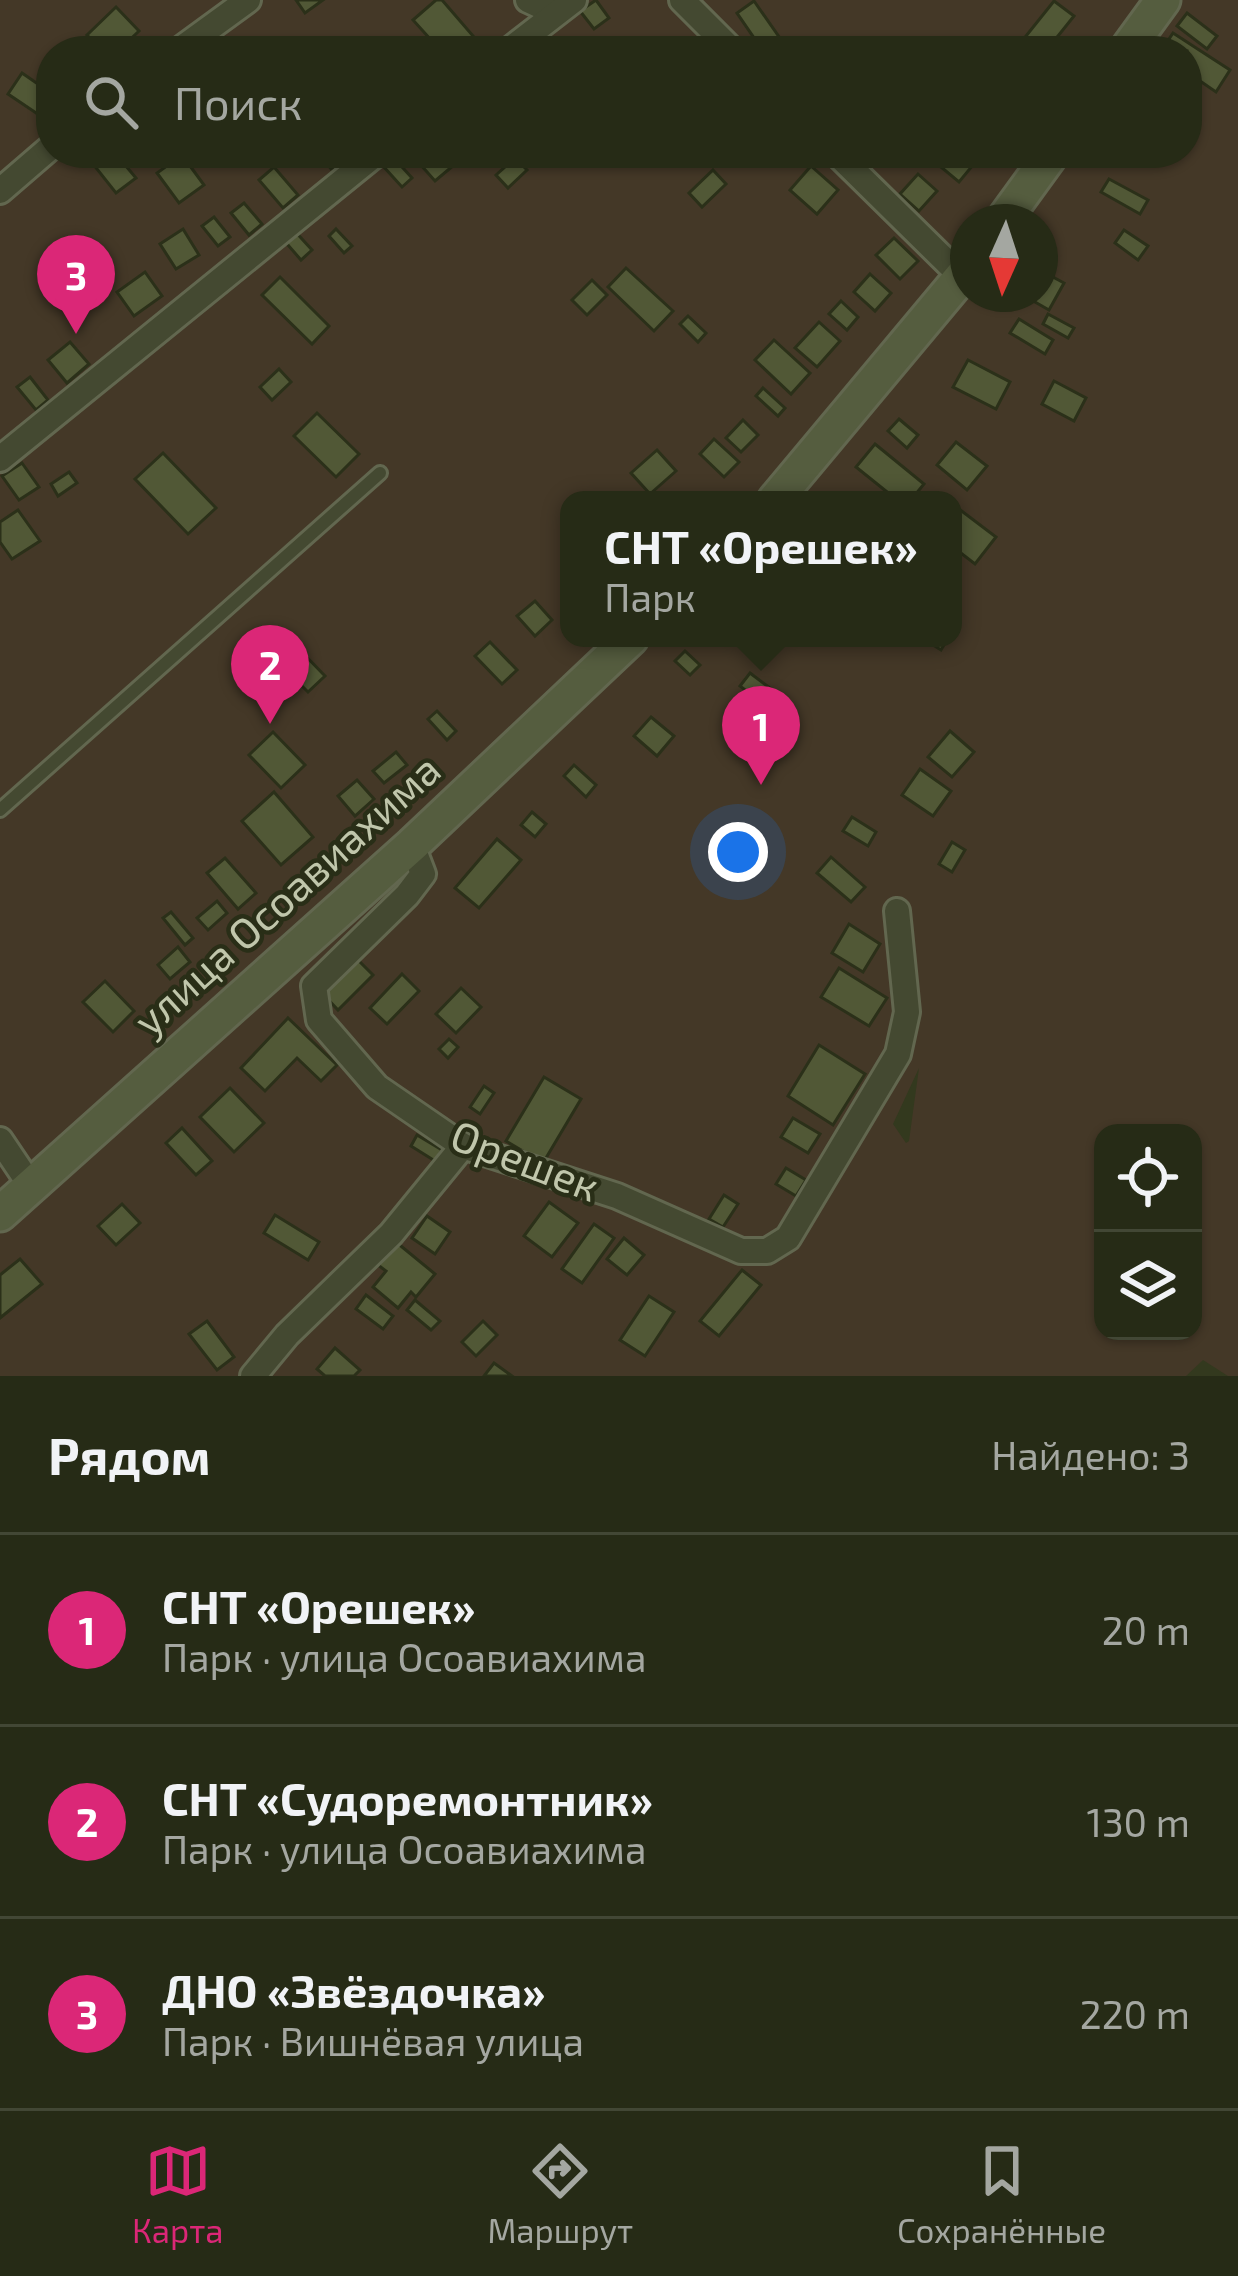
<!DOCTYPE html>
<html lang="ru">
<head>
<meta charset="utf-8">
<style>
  :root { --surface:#262b16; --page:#323723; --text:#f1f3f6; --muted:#a4a7a1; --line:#424735; --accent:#db2777 }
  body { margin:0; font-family:"Exo 2",sans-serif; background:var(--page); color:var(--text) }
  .controls { position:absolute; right:36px; bottom:36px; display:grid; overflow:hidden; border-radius:24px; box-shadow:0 3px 9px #0004 }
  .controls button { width:108px; height:108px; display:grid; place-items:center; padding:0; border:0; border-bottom:3px solid var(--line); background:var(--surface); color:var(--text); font:60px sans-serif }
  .compass { position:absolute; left:950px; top:204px; width:108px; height:108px; border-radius:50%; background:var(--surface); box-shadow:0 3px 9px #0004; rotate:183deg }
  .you { position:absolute; left:738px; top:852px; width:42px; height:42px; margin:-30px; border:9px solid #fff; border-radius:50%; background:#1a73e8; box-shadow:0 0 0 18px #1a73e833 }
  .badge { display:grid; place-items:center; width:78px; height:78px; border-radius:50%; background:var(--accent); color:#fff; font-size:39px; font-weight:700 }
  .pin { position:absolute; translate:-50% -99px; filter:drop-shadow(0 3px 6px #0008) }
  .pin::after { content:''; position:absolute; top:63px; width:42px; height:36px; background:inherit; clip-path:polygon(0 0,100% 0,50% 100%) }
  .popup { position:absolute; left:560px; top:491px; width:402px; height:156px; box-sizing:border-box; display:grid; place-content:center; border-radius:24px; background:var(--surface); filter:drop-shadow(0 3px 9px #0005); font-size:39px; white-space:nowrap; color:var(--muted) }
  .popup b { font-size:45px; color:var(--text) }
  .popup::after { content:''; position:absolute; left:50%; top:100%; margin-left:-24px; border:24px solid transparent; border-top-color:var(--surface) }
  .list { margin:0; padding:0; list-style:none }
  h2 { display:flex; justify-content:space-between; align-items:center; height:156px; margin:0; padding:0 48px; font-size:51px }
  h2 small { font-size:39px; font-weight:400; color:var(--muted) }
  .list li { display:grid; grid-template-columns:78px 1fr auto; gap:36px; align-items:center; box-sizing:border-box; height:192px; padding:0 48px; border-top:3px solid var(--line) }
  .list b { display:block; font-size:45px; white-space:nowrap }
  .list p { margin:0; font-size:39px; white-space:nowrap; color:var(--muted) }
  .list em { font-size:39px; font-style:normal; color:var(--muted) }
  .icon { flex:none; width:66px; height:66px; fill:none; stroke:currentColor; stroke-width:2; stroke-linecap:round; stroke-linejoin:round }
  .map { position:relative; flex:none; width:1238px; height:1376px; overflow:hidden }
  .search { position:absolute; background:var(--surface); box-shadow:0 3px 9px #0004; left:36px; right:36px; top:36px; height:132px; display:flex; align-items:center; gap:30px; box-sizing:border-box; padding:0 42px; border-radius:48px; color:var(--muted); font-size:45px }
  .sheet { height:732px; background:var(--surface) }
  nav { display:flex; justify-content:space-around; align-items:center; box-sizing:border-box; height:168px; border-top:3px solid var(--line); background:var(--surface); font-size:33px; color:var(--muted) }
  nav a { display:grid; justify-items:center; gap:6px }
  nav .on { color:var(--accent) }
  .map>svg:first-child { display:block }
  .green { fill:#443827; fill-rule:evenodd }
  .building { fill:#515836; stroke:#2b3019; stroke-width:3 }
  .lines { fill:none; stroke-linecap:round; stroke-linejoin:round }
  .lane-casing { stroke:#62674f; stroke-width:18 }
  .street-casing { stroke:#62674f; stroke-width:30 }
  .secondary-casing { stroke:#62674f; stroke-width:39 }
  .lane { stroke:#444931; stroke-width:12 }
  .street { stroke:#444931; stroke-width:24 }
  .secondary { stroke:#555d3f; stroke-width:33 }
  .labels { text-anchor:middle; stroke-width:9; stroke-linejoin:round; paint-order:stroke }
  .street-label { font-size:42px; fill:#c0c6ab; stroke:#292e17 }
</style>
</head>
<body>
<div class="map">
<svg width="1238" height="1376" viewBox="0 0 1238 1376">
  <rect width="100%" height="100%" fill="#33391e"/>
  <path class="green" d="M0,0H1238V1376H1228L1203,1360L1186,1376H0ZM51,51H1187V153H51ZM968,222H1040V294H968ZM569,500H953V638H569ZM919,1068L909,1141L906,1143L893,1124ZM1103,1133H1193V1331H1103Z"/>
  <g class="building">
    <polygon points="296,0 323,0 305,13"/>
    <polygon points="436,0 442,0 486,51 441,51 413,20"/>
    <polygon points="596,0 609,18 594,29 580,11"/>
    <polygon points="754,1 784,44 775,51 763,51 737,13"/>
    <polygon points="1054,1 1074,16 1046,51 1035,51 1022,41"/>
    <polygon points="116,7 139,31 118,51 103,51 87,35"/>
    <polygon points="1187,13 1217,36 1207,49 1177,26"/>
    <polygon points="1173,33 1230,70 1216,92 1187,72 1187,51 1161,51"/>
    <polygon points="22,73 51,93 51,123 8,94"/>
    <polygon points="106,153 115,153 136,178 116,193 93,164"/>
    <polygon points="320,153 353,153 331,169"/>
    <polygon points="432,153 443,153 454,165 435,181 420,164"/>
    <polygon points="953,153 983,153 959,182 941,167"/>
    <polygon points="182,155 204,185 179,203 157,173"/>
    <polygon points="393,157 412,178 402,187 383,166"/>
    <polygon points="515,158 527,170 508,188 496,175"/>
    <polygon points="811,166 838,190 817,214 790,190"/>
    <polygon points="274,167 298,195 283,208 259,180"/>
    <polygon points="713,170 726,184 702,207 689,193"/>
    <polygon points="918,174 937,191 919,211 900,194"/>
    <polygon points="1109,179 1148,200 1140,214 1101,192"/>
    <polygon points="244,203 262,224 249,235 231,213"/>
    <polygon points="214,217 230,237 218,246 202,226"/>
    <polygon points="292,228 312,250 301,260 281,237"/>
    <polygon points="183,229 199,255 176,269 160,244"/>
    <polygon points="336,229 352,246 344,253 329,236"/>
    <polygon points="1124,230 1148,246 1138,260 1115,243"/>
    <polygon points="894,238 918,261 900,279 876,255"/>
    <polygon points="626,268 673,311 654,331 608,287"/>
    <polygon points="1040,270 1064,283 1049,310 1021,294 1040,294"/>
    <polygon points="145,272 162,296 134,316 117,292"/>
    <polygon points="870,274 891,293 875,311 854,292"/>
    <polygon points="280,277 329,326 312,344 262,295"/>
    <polygon points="592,280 607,295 587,315 572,300"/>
    <polygon points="841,301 858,317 847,330 829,314"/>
    <polygon points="1048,314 1074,328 1068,338 1043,324"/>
    <polygon points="688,316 706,333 698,342 680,324"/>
    <polygon points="1019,319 1053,340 1045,354 1010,333"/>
    <polygon points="819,322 840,341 817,367 795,348"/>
    <polygon points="774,340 810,373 791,394 755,360"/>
    <polygon points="70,342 89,364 67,383 48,360"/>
    <polygon points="968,360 1010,382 996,409 953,387"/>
    <polygon points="279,369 291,382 272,400 260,387"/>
    <polygon points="30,377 48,400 36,410 17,387"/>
    <polygon points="1054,381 1086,398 1074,421 1042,404"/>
    <polygon points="763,388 785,408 778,416 756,396"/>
    <polygon points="317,413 359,454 336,477 294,436"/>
    <polygon points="899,419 918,435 907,448 888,431"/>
    <polygon points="743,420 758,435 741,452 726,438"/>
    <polygon points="714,439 739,462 724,477 700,454"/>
    <polygon points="956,442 987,466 967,490 937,465"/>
    <polygon points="875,444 924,484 911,500 897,500 856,467"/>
    <polygon points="657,450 676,471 650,494 631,473"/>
    <polygon points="163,453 216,508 188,534 135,479"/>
    <polygon points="22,463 39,487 19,500 2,476"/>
    <polygon points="69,472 77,483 58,496 51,484"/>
    <polygon points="959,509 996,537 975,564 953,547 953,517"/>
    <polygon points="18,510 40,541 12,559 0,542 0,522"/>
    <polygon points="535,601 552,620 535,636 517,616"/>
    <polygon points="922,638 948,638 941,650"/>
    <polygon points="490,642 517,670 502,684 475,656"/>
    <polygon points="296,646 325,676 308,692 279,663"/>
    <polygon points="685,651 700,665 690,675 675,661"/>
    <polygon points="750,673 770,688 759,701 740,686"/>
    <polygon points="437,711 456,731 447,740 428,719"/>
    <polygon points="651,717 674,736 657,756 634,736"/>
    <polygon points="950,731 974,752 952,777 928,757"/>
    <polygon points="273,732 305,765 281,788 249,755"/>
    <polygon points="396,752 407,765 384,783 373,771"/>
    <polygon points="574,765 596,785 586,797 564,776"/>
    <polygon points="920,769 951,791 933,816 902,795"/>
    <polygon points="357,780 374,799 355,816 338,796"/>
    <polygon points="274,792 313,837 281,865 242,821"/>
    <polygon points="532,812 546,824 535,837 521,825"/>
    <polygon points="852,817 876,832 868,846 843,831"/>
    <polygon points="497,839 521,860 479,908 455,888"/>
    <polygon points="952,842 965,850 952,872 939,864"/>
    <polygon points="831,857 865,887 851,902 817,873"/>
    <polygon points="225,858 256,893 238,909 207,873"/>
    <polygon points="217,901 227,913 208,930 197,918"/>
    <polygon points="171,912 193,938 185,945 163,918"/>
    <polygon points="849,924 880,944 863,972 832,953"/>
    <polygon points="178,947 190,962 170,979 158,965"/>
    <polygon points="358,960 373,975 338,1010 323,994"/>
    <polygon points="839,968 887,998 869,1026 821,997"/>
    <polygon points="402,974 419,991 387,1024 370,1008"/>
    <polygon points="105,981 134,1011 113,1032 83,1002"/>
    <polygon points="461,988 481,1007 456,1033 436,1014"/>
    <polygon points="288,1018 337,1065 321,1081 297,1058 265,1091 241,1068"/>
    <polygon points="449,1039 458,1047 448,1058 439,1049"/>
    <polygon points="819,1045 865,1074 833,1125 788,1096"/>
    <polygon points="544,1077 581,1099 543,1163 506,1141"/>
    <polygon points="484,1086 494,1093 480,1114 470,1107"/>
    <polygon points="230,1088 264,1123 234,1152 200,1117"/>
    <polygon points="793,1118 820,1134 808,1153 781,1137"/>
    <polygon points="182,1128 212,1161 196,1175 166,1143"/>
    <polygon points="417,1135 442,1150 435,1161 411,1146"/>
    <polygon points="786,1168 806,1180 796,1196 776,1184"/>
    <polygon points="724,1195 738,1204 723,1227 709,1219"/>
    <polygon points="549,1202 578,1223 552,1257 524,1236"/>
    <polygon points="122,1204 140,1223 116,1245 98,1226"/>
    <polygon points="275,1215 319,1242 308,1260 264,1233"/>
    <polygon points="427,1216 450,1232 435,1254 412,1238"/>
    <polygon points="594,1224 614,1238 582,1283 562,1269"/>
    <polygon points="624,1238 644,1255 627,1275 607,1259"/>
    <polygon points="396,1242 435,1274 416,1297 411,1292 398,1308 373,1287 386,1271 378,1265"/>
    <polygon points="20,1259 42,1284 0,1318 0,1275"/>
    <polygon points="742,1270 761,1285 719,1336 700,1321"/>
    <polygon points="366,1295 393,1316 383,1329 356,1309"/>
    <polygon points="649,1296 674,1312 645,1356 620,1340"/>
    <polygon points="415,1300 440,1321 431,1330 407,1310"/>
    <polygon points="207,1321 234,1357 217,1370 189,1334"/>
    <polygon points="483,1321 497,1335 476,1356 462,1342"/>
    <polygon points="335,1348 360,1370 354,1376 325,1376 317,1369"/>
    <polygon points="494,1363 512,1376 484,1376"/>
  </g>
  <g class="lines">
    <g class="lane-casing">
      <polyline id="lane" points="0,810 380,473"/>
    </g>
    <g class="street-casing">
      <g id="street">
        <polyline points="528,0 556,13"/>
        <polyline points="682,0 733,51"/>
        <polyline points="178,51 248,0"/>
        <polyline points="508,51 574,0"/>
        <polyline points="836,153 962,277"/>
        <polyline points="0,191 51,147"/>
        <polyline points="0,459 377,153"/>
        <polyline points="412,845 423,874 407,895 314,986 319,1020 377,1087 463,1146 617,1196 741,1251 767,1251 788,1238 898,1054 907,1012 897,911"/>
        <polyline points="0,1140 31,1186"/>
        <polyline points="253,1376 287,1335 391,1234 463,1146"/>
      </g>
    </g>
    <g class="secondary-casing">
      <g id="secondary">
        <polyline points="1126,51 1163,0"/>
        <polyline points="1002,222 1052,153"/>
        <polyline points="775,500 968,269"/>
        <polyline points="0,1214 412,845 631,638"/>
      </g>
    </g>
    <use href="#lane" class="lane"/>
    <use href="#street" class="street"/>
    <use href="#secondary" class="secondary"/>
  </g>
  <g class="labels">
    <g class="street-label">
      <text transform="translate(287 895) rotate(-42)" y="15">улица Осоавиахима</text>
      <text transform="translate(525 1161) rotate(21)" y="15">Орешек</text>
    </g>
  </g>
</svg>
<div class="controls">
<button><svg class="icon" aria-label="locate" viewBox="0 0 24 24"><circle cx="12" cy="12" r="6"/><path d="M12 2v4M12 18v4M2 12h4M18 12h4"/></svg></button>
<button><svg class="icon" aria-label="layers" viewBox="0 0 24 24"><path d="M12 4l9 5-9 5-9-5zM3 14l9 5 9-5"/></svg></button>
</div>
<svg class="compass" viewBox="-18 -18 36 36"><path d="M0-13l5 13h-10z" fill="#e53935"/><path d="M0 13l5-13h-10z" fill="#a4a7a1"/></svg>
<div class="you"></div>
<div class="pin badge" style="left:761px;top:785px">1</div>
<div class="popup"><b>СНТ «Орешек»</b>Парк</div>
<div class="pin badge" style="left:270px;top:724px">2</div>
<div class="pin badge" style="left:76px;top:334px">3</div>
<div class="search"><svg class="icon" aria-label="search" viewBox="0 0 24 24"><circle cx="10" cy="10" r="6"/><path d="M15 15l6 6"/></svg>Поиск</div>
</div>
<section class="sheet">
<h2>Рядом<small>Найдено: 3</small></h2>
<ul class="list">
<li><span class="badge">1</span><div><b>СНТ «Орешек»</b><p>Парк · улица Осоавиахима</p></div><em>20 m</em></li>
<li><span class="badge">2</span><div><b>СНТ «Судоремонтник»</b><p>Парк · улица Осоавиахима</p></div><em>130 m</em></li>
<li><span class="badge">3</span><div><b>ДНО «Звёздочка»</b><p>Парк · Вишнёвая улица</p></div><em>220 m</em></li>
</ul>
</section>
<nav>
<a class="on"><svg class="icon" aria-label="map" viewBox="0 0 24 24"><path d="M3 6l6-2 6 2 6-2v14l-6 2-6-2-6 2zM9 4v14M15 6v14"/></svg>Карта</a>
<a><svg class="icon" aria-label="directions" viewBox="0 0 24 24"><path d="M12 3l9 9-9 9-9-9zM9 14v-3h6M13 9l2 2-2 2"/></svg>Маршрут</a>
<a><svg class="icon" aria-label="saved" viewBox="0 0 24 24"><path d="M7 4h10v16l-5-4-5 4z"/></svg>Сохранённые</a>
</nav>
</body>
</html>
